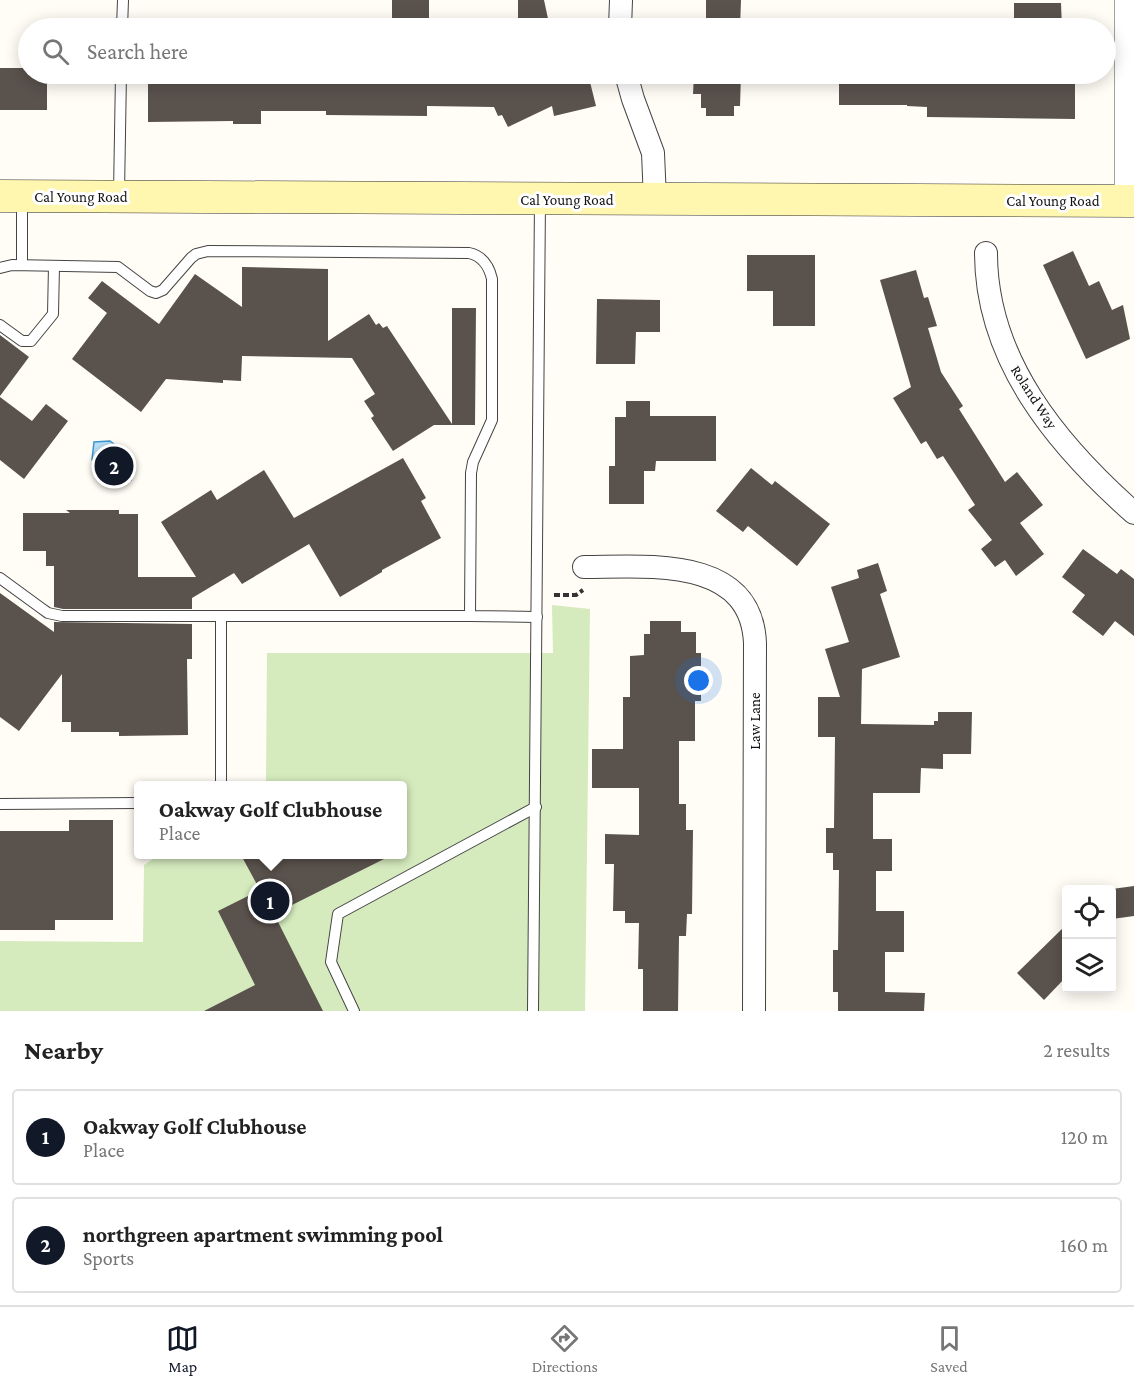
<!DOCTYPE html>
<html lang="en">
<head>
<meta charset="utf-8">
<style>
  :root { --surface:#fff; --page:#f2f2f2; --text:#222; --muted:#767676; --line:#e0e0e0; --accent:#111827 }
  body { margin:0; font-family:"Crimson Pro",serif; background:var(--page); color:var(--text) }
  .controls { position:absolute; right:18px; bottom:18px; display:grid; overflow:hidden; border-radius:6px; box-shadow:0 3px 15px #0003 }
  .controls button { width:54px; height:54px; display:grid; place-items:center; padding:0; border:0; border-bottom:2px solid var(--line); background:var(--surface); color:var(--text); font:30px sans-serif }
  .you { position:absolute; left:699px; top:681px; width:21px; height:21px; margin:-15px; border:4px solid #fff; border-radius:50%; background:#1a73e8; box-shadow:0 0 0 9px #1a73e833 }
  .badge { display:grid; place-items:center; width:39px; height:39px; border-radius:50%; background:var(--accent); color:#fff; font-size:20px; font-weight:700 }
  .pin { position:absolute; translate:-50% -50%; border:3px solid #fff; box-shadow:0 2px 6px #0006 }
  .popup { position:absolute; left:134px; top:781px; width:273px; height:78px; box-sizing:border-box; display:grid; place-content:center; border-radius:6px; background:var(--surface); filter:drop-shadow(0 2px 4px #0005); font-size:20px; white-space:nowrap; color:var(--muted) }
  .popup b { font-size:22px; color:var(--text) }
  .popup::after { content:''; position:absolute; left:50%; top:100%; margin-left:-12px; border:12px solid transparent; border-top-color:var(--surface) }
  .list { margin:0; padding:0; list-style:none }
  h2 { display:flex; justify-content:space-between; align-items:center; height:78px; margin:0; padding:0 24px; font-size:26px }
  h2 small { font-size:20px; font-weight:400; color:var(--muted) }
  .list li { display:grid; grid-template-columns:39px 1fr auto; gap:18px; align-items:center; box-sizing:border-box; height:96px; margin:0 12px 12px; padding:0 12px; border:2px solid var(--line); border-radius:6px }
  .list b { display:block; font-size:22px; white-space:nowrap }
  .list p { margin:0; font-size:20px; white-space:nowrap; color:var(--muted) }
  .list em { font-size:20px; font-style:normal; color:var(--muted) }
  .icon { flex:none; width:33px; height:33px; fill:none; stroke:currentColor; stroke-width:2; stroke-linecap:round; stroke-linejoin:round }
  .map { position:relative; flex:none; width:1134px; height:1011px; overflow:hidden }
  .search { position:absolute; background:var(--surface); box-shadow:0 3px 15px #0003; left:18px; right:18px; top:18px; height:66px; display:flex; align-items:center; gap:15px; box-sizing:border-box; padding:0 21px; border-radius:33px; color:var(--muted); font-size:22px }
  .sheet { height:294px; background:var(--surface) }
  nav { display:flex; justify-content:space-around; align-items:center; box-sizing:border-box; height:84px; border-top:2px solid var(--line); background:var(--surface); font-size:16px; color:var(--muted) }
  nav a { display:grid; justify-items:center; gap:3px }
  nav .on { color:var(--accent) }
  .map>svg:first-child { display:block }
  .green { fill:#d5ebbd }
  .water { fill:#b9e0f7; stroke:#3f96cf; stroke-width:1.5 }
  .building { fill:#5a524d }
  .lines { fill:none; stroke-linecap:round; stroke-linejoin:round }
  .service-casing { stroke:#444; stroke-width:12 }
  .minor-casing { stroke:#444; stroke-width:24 }
  .tertiary-casing { stroke:#444; stroke-width:28 }
  .secondary-casing { stroke:#333; stroke-width:33 }
  .path { stroke:#333; stroke-width:4; stroke-dasharray:6 3; stroke-linecap:butt }
  .service { stroke:#fff; stroke-width:10 }
  .minor { stroke:#fff; stroke-width:22 }
  .tertiary { stroke:#fff; stroke-width:27 }
  .secondary { stroke:#fff6b0; stroke-width:32 }
  .labels { text-anchor:middle; stroke-width:6; stroke-linejoin:round; paint-order:stroke }
  .street-label { font-size:15px; fill:#111; stroke:#fff }
</style>
</head>
<body>
<div class="map">
<svg width="1134" height="1011" viewBox="0 0 1134 1011">
  <rect width="100%" height="100%" fill="#fffdf5"/>
  <polygon class="green" points="552,605 590,609 585,1011 0,1011 0,941 143,942 144,865 159,855 402,854 402,786 260,785 266,781 267,653 553,653"/>
  <polygon class="water" points="110,441 129,455 131,480 107,482 106,472 92,460 94,442"/>
  <g class="building">
    <rect x="392" y="0" width="37" height="28"/>
    <polygon points="518,0 544,0 550,28 518,28"/>
    <polygon points="706,0 741,0 740,28 706,28"/>
    <polygon points="1014,3 1061,3 1062,28 1014,28"/>
    <polygon points="0,68 28,68 28,74 47,74 47,110 0,110"/>
    <polygon points="204,74 588,74 596,106 554,116 552,106 508,127 502,115 498,116 494,107 427,106 427,116 326,115 326,111 261,111 261,124 233,124 233,121 148,122 148,84 189,84 189,81 204,81"/>
    <polygon points="694,74 741,74 740,106 734,106 734,116 706,116 706,108 701,108 701,94 693,94"/>
    <polygon points="907,74 996,74 996,79 1051,79 1051,74 1075,74 1075,119 927,117 927,107 907,106 907,105 839,105 839,75 907,75"/>
    <polygon points="1073,251 1089,286 1099,281 1112,310 1123,305 1130,339 1086,359 1043,265"/>
    <polygon points="747,255 815,255 815,326 773,326 773,291 747,291"/>
    <polygon points="242,267 328,269 328,341 369,314 376,325 379,323 383,328 387,326 452,424 452,308 476,308 475,425 434,425 393,451 371,418 374,416 364,401 375,394 352,358 242,356 241,381 223,380 223,383 166,379 141,412 72,359 107,313 88,298 102,281 159,324 195,274 242,307"/>
    <polygon points="916,270 924,298 928,297 937,326 928,328 941,372 963,406 959,409 1005,482 1017,472 1043,505 1020,523 1044,554 1016,576 1005,560 995,567 981,549 992,540 968,510 975,505 943,456 937,459 926,441 921,444 893,398 911,387 880,280"/>
    <polygon points="597,299 660,300 660,332 636,332 635,364 596,364"/>
    <polygon points="0,335 29,357 0,396"/>
    <polygon points="0,397 32,421 46,404 68,421 24,479 0,460"/>
    <polygon points="626,401 650,401 650,416 716,416 716,461 656,461 655,471 644,471 644,504 609,504 609,466 615,466 615,417 626,417"/>
    <polygon points="403,458 426,498 421,501 441,538 382,570 382,572 340,597 309,544 242,584 234,573 192,598 192,609 63,609 54,607 54,566 46,566 46,551 23,551 23,513 70,513 66,510 119,510 119,514 138,514 138,577 196,577 161,522 211,490 217,500 264,470 294,518"/>
    <polygon points="751,468 772,485 775,481 830,524 797,566 748,526 743,532 716,511"/>
    <polygon points="1083,549 1117,574 1121,569 1134,579 1134,636 1115,621 1103,636 1072,612 1085,595 1062,577"/>
    <polygon points="878,563 887,591 880,594 900,657 862,669 861,724 934,725 934,721 938,721 938,712 972,712 971,754 943,754 943,769 921,768 920,793 873,793 873,839 892,839 892,871 876,871 876,911 904,911 904,952 885,952 885,992 925,993 924,1011 838,1011 838,992 833,992 833,950 838,950 839,870 833,870 833,853 826,853 826,828 834,828 835,737 818,737 818,697 840,697 825,649 849,642 831,587 859,578 857,570"/>
    <polygon points="0,593 54,632 54,622 192,624 192,659 187,659 188,735 119,736 119,732 71,732 71,722 62,722 62,674 19,731 0,717"/>
    <polygon points="650,621 681,621 681,632 696,632 696,653 701,653 701,701 695,701 695,741 679,741 679,804 686,804 686,830 693,830 692,914 687,914 686,936 679,936 678,1011 643,1011 643,969 638,969 639,923 625,923 625,911 613,911 614,864 605,864 605,834 639,835 639,788 592,788 592,749 623,749 623,697 630,697 630,656 644,655 644,634 650,634"/>
    <polygon points="69,820 113,820 113,920 55,920 55,930 0,930 0,831 69,831"/>
    <polygon points="241,855 392,855 274,914 323,1011 204,1011 255,985 218,911 260,890"/>
    <polygon points="1134,886 1134,916 1112,919 1112,889"/>
    <polygon points="1066,925 1066,977 1044,1000 1017,973"/>
  </g>
  <g class="lines">
    <g class="service-casing">
      <g id="service">
        <polyline points="122,28 123,0"/>
        <polyline points="119,193 121,74"/>
        <polyline points="22,200 22,265"/>
        <path d="M0,268L12,265L118,267L150,291L156,293L163,290L191,258L196,254L208,251L469,253C483,256 489,266 492,279V420L473,462L471,473L470,616L537,617"/>
        <polyline points="0,325 22,341 31,341 53,314 54,266"/>
        <polyline points="0,578 41,608 48,613 62,616 470,616"/>
        <polyline points="221,617 221,786"/>
        <polyline points="0,804 138,803"/>
        <polyline points="354,1011 331,962 338,914 536,807"/>
        <polyline points="533,1011 540,201"/>
      </g>
    </g>
    <g class="minor-casing">
      <g id="minor">
        <polyline points="620,28 621,0"/>
        <polyline points="626,74 633,99 653,153 655,200"/>
        <path d="M986,253C986,360 1057,445 1134,513"/>
        <path d="M584,567C646,567 751,555 755,643L754,1011"/>
      </g>
    </g>
    <g class="tertiary-casing">
      <polyline id="tertiary" points="1128,0 1128,201"/>
    </g>
    <g class="secondary-casing">
      <polyline id="secondary" points="0,196 1134,201"/>
    </g>
    <polyline class="path" points="554,595 576,595 583,590"/>
    <use href="#service" class="service"/>
    <use href="#minor" class="minor"/>
    <use href="#tertiary" class="tertiary"/>
    <use href="#secondary" class="secondary"/>
  </g>
  <g class="labels">
    <g class="street-label">
      <text x="81" y="202">Cal Young Road</text>
      <text x="567" y="205">Cal Young Road</text>
      <text x="1053" y="206">Cal Young Road</text>
      <text transform="translate(1034 397) rotate(57)" y="5">Roland Way</text>
      <text transform="translate(755 721) rotate(-90)" y="5">Law Lane</text>
    </g>
  </g>
</svg>
<div class="controls">
<button><svg class="icon" aria-label="locate" viewBox="0 0 24 24"><circle cx="12" cy="12" r="6"/><path d="M12 2v4M12 18v4M2 12h4M18 12h4"/></svg></button>
<button><svg class="icon" aria-label="layers" viewBox="0 0 24 24"><path d="M12 4l9 5-9 5-9-5zM3 14l9 5 9-5"/></svg></button>
</div>
<div class="you"></div>
<div class="pin badge" style="left:270px;top:901px">1</div>
<div class="popup"><b>Oakway Golf Clubhouse</b>Place</div>
<div class="pin badge" style="left:114px;top:466px">2</div>
<div class="search"><svg class="icon" aria-label="search" viewBox="0 0 24 24"><circle cx="10" cy="10" r="6"/><path d="M15 15l6 6"/></svg>Search here</div>
</div>
<section class="sheet">
<h2>Nearby<small>2 results</small></h2>
<ul class="list">
<li><span class="badge">1</span><div><b>Oakway Golf Clubhouse</b><p>Place</p></div><em>120 m</em></li>
<li><span class="badge">2</span><div><b>northgreen apartment swimming pool</b><p>Sports</p></div><em>160 m</em></li>
</ul>
</section>
<nav>
<a class="on"><svg class="icon" aria-label="map" viewBox="0 0 24 24"><path d="M3 6l6-2 6 2 6-2v14l-6 2-6-2-6 2zM9 4v14M15 6v14"/></svg>Map</a>
<a><svg class="icon" aria-label="directions" viewBox="0 0 24 24"><path d="M12 3l9 9-9 9-9-9zM9 14v-3h6M13 9l2 2-2 2"/></svg>Directions</a>
<a><svg class="icon" aria-label="saved" viewBox="0 0 24 24"><path d="M7 4h10v16l-5-4-5 4z"/></svg>Saved</a>
</nav>
</body>
</html>
